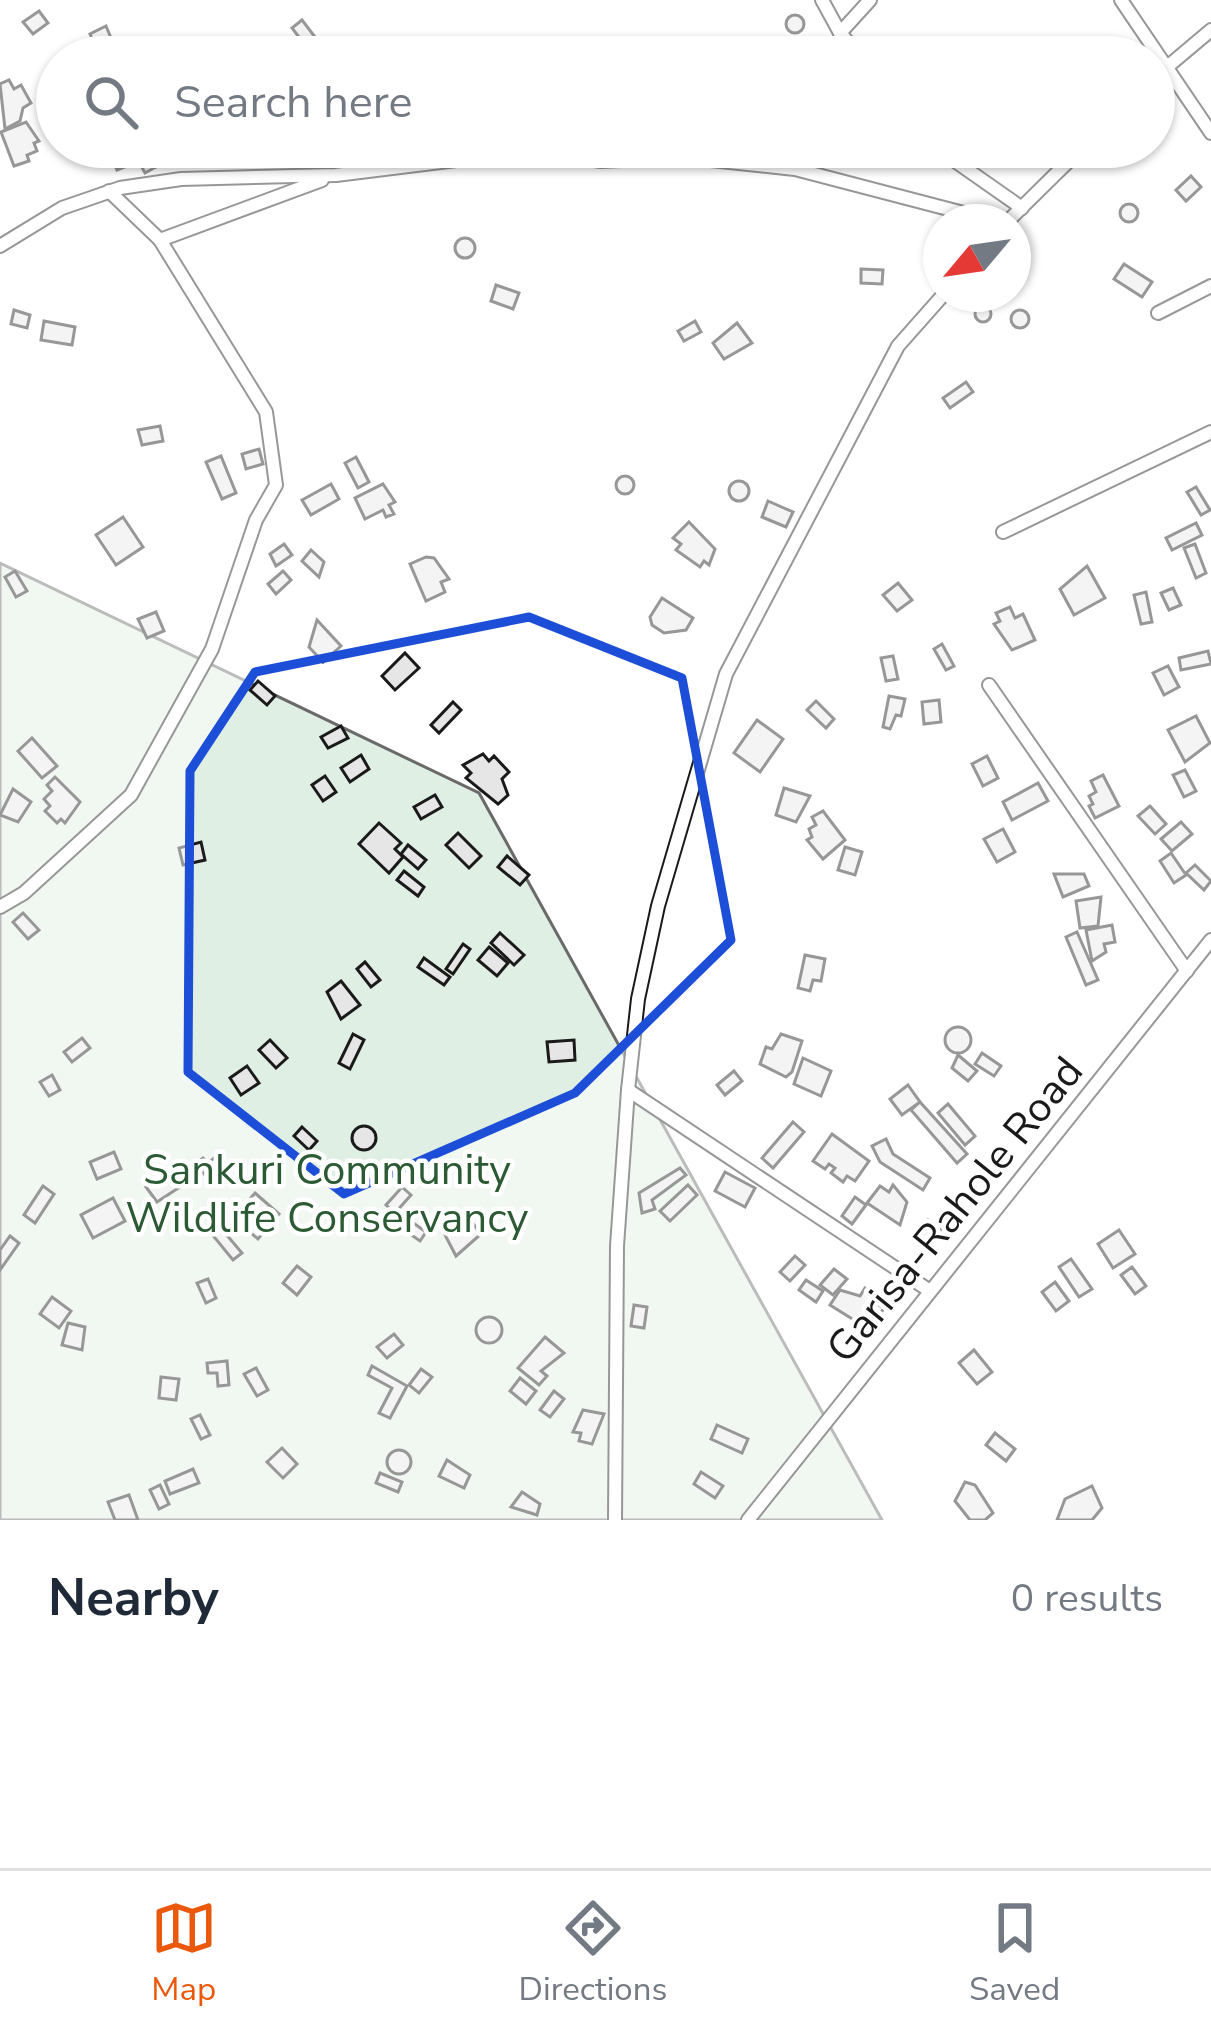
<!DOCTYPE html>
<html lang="en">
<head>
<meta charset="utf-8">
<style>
  :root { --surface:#fff; --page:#f2f2f3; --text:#1f2937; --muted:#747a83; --line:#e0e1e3; --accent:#ea580c }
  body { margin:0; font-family:"Nunito Sans",sans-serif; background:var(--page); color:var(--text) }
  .compass { position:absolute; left:923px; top:204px; width:108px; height:108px; border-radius:50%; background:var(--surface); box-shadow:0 3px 9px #0004; rotate:241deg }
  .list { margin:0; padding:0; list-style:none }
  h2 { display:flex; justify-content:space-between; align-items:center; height:156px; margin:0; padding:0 48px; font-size:51px }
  h2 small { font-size:39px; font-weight:400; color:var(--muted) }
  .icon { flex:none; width:66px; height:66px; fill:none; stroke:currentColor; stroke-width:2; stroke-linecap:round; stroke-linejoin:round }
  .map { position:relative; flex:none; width:1211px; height:1520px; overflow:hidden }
  .search { position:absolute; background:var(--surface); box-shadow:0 3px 9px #0004; left:36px; right:36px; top:36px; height:132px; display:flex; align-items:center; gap:30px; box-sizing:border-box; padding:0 42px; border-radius:66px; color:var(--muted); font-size:45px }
  .sheet { height:348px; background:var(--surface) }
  nav { display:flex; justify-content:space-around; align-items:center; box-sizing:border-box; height:168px; border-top:3px solid var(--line); background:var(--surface); font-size:33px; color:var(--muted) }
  nav a { display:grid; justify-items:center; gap:6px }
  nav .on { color:var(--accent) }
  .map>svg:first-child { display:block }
  .green { fill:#e0efe3; stroke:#6a6a6a; stroke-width:3 }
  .building { fill:#e6e6e6; stroke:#1a1a1a; stroke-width:3 }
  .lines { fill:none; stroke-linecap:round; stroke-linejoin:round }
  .street-casing { stroke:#1a1a1a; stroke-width:16 }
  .street { stroke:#fff; stroke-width:12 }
  .marked { fill:none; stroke:#1d4ed8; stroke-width:9; stroke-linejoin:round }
  .labels { text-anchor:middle; stroke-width:9; stroke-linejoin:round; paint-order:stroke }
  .park-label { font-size:42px; fill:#2b5a34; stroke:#fff }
  .street-label { font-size:42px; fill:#1a1a1a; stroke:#fff }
</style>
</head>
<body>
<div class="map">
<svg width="1211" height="1520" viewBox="0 0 1211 1520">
  <rect width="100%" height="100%" fill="#fff"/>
  <polygon class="green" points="0,563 479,793 882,1520 0,1520"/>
  <g class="building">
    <polygon points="39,11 48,23 33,34 23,22"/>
    <circle cx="795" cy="24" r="9"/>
    <polygon points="302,20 315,37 305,45 292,28"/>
    <polygon points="106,26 111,38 95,45 90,34"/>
    <polygon points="9,80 14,89 21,85 31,103 23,108 20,121 5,129 0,84"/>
    <polygon points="26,122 39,141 34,143 37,151 27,155 29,161 14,166 1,132"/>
    <polygon points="128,147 135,163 117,170 110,154"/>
    <polygon points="146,147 161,147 168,161 156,167"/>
    <polygon points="143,148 154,168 145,173 134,153"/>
    <polygon points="1191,176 1201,187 1186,201 1176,190"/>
    <circle cx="1129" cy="213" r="9"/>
    <circle cx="465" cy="248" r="10"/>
    <polygon points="1124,264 1152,282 1142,297 1114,279"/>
    <polygon points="861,269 883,270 882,284 861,283"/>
    <polygon points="496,285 519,293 513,309 491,301"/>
    <circle cx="983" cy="314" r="8"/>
    <polygon points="14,310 30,315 27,328 11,324"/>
    <circle cx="1020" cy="319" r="9"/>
    <polygon points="44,321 75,327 72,345 41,340"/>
    <polygon points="695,321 701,332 684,341 678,331"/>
    <polygon points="737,323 752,343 724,359 713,343"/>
    <polygon points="966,382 973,392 950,408 943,398"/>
    <polygon points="160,426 163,441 142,445 138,430"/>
    <polygon points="259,449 263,464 246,469 242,454"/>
    <polygon points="221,456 236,493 222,499 206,462"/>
    <polygon points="356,457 369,482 358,488 345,463"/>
    <circle cx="625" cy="485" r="9"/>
    <circle cx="739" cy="491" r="10"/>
    <polygon points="331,484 339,499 311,515 302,500"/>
    <polygon points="383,484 395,502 389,505 394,514 386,517 383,510 365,519 355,498"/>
    <polygon points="1196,487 1210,510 1201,515 1187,492"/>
    <polygon points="768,501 793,512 786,527 762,517"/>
    <polygon points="123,517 143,547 116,565 96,535"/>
    <polygon points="689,522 715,549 709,565 704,561 700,567 676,550 681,544 673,538"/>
    <polygon points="1196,523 1202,535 1172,550 1166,538"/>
    <polygon points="284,544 292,555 276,566 270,554"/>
    <polygon points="1195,544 1206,573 1196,578 1184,548"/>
    <polygon points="311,550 324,562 319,577 302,561"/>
    <polygon points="426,557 434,558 449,579 441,582 445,592 426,601 410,564"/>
    <polygon points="1087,566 1105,598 1074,615 1060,589"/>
    <polygon points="15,571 27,591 16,597 5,577"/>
    <polygon points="283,571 291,580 276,594 268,584"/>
    <polygon points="898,583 912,600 897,611 883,595"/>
    <polygon points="1173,588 1181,605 1169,610 1161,593"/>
    <polygon points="1146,592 1152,622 1141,624 1134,595"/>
    <polygon points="662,598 693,618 686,630 664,633 652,625 650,617"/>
    <polygon points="1010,607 1015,618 1023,614 1035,640 1012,650 994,624 1000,621 996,613"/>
    <polygon points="156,612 164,631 147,638 138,619"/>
    <polygon points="317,620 341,646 323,662 309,647"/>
    <polygon points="942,644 954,666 946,670 934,649"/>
    <polygon points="1208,651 1211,664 1181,670 1179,658"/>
    <polygon points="405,653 419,668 395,690 382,676"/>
    <polygon points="893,656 898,679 886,681 881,658"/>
    <polygon points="1168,666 1179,687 1164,695 1153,673"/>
    <polygon points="258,681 275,696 267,705 250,690"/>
    <polygon points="889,696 905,699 901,716 896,715 890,729 883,727"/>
    <polygon points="939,700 941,722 924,724 922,702"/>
    <polygon points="816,701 834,719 826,728 807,710"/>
    <polygon points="453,702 461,710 439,733 431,725"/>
    <polygon points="1196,716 1210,743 1185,762 1168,730"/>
    <polygon points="757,720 783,739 760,772 734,753"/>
    <polygon points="341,726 348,738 328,748 321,737"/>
    <polygon points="32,738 57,766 42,778 18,751"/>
    <polygon points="483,754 489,761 494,756 509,772 502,779 508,795 498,804 466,778 471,773 463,765"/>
    <polygon points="361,755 369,769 350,782 341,768"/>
    <polygon points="987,756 998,778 983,786 972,764"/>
    <polygon points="1185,770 1196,791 1184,797 1173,775"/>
    <polygon points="1103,775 1119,806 1095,818 1089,806 1093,804 1089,796 1096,792 1091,781"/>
    <polygon points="325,776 336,792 323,801 312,785"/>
    <polygon points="55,777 80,802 65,823 61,819 57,823 45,811 50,806 44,799 52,791 47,785"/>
    <polygon points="1038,783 1048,801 1012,820 1003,802"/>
    <polygon points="784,788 810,796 796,822 776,815"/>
    <polygon points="13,789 31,802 18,822 0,815"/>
    <polygon points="435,795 442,807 421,819 414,807"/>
    <polygon points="1150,806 1166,824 1155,834 1138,816"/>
    <polygon points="823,811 845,840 823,859 807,840 812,837 809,829 816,825 812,817"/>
    <polygon points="1181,822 1192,834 1172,851 1161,839"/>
    <polygon points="379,823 401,843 395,849 403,857 389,873 359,844"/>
    <polygon points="1003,829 1015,852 997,862 984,839"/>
    <polygon points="458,833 481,856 469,868 446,845"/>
    <polygon points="201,842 205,860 183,865 179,848"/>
    <polygon points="408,845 426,860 418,869 401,854"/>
    <polygon points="845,847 862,852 855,875 838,870"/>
    <polygon points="1171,853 1186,875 1174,883 1160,861"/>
    <polygon points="507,856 529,875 520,885 498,867"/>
    <polygon points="1195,865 1211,881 1204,890 1186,873"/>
    <polygon points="404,871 424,887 418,896 397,880"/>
    <polygon points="1054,874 1084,874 1089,886 1063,897"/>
    <polygon points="1101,897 1098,926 1080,928 1076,901"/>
    <polygon points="23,913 39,930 28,939 13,922"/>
    <polygon points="1112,925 1115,942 1104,944 1106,952 1092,961 1086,930"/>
    <polygon points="1077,932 1098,980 1086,985 1066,937"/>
    <polygon points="500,933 524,955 514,965 491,943"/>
    <polygon points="463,944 470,949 453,974 446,969"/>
    <polygon points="489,947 508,963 497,976 478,960"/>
    <polygon points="805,955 825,959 821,981 813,980 810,991 798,988"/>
    <polygon points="424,958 450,977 444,985 418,967"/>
    <polygon points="365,962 380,980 371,987 357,969"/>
    <polygon points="341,981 360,1005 341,1019 327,992"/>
    <circle cx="958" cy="1040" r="13"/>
    <polygon points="353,1034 364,1040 350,1069 339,1063"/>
    <polygon points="781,1034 802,1041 792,1072 786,1077 760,1064 766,1047 772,1049"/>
    <polygon points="82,1038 90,1048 72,1062 64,1052"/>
    <polygon points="270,1040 287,1058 276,1068 259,1050"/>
    <polygon points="574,1040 575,1060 549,1062 547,1042"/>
    <polygon points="982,1053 1001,1066 994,1076 975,1064"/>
    <polygon points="958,1055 977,1071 968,1081 952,1068"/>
    <polygon points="803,1058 831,1071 821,1096 794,1084"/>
    <polygon points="247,1066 259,1083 241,1095 230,1078"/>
    <polygon points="734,1071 742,1081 725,1095 717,1085"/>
    <polygon points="52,1075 60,1090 49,1096 40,1082"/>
    <polygon points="908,1085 920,1102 902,1115 890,1099"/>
    <polygon points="920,1102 967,1154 957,1163 911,1110"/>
    <polygon points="948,1104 975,1136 965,1145 938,1113"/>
    <polygon points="793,1122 804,1132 773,1168 762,1158"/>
    <circle cx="364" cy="1138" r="12"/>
    <polygon points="302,1127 317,1141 309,1150 294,1136"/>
    <polygon points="832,1134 869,1161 855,1181 847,1176 843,1182 831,1173 835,1168 829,1164 825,1169 813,1161"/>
    <polygon points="886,1139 893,1154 930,1178 923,1190 880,1162 872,1146"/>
    <polygon points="114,1152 121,1169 97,1179 90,1162"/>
    <polygon points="218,1155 227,1165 209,1180 196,1164 203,1158 208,1163"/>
    <polygon points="184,1161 195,1177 157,1202 146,1187"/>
    <polygon points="680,1168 686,1175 652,1200 655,1209 642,1213 639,1193"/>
    <polygon points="725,1172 755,1188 745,1207 715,1191"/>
    <polygon points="688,1185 697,1195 670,1221 660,1211"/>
    <polygon points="893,1185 907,1202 900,1225 867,1203 880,1186 889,1192"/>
    <polygon points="43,1186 54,1194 35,1223 24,1215"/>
    <polygon points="402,1187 411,1195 395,1213 386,1205"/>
    <polygon points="255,1193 279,1214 258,1239 233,1218"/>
    <polygon points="855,1197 866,1205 852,1224 842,1216"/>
    <polygon points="113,1198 125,1221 93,1238 81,1215"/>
    <polygon points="401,1214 426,1232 420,1241 394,1223"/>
    <polygon points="468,1217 481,1234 456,1256 445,1235"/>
    <polygon points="214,1220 242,1253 233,1260 206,1227"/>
    <polygon points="928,1220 941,1230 929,1247 915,1237"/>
    <polygon points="1119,1230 1135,1254 1113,1268 1098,1244"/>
    <polygon points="10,1236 19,1243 0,1270 0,1250"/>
    <polygon points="795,1256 805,1265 790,1281 780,1272"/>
    <polygon points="1071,1259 1092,1289 1079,1297 1059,1267"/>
    <polygon points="297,1266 311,1277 297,1295 283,1283"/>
    <polygon points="1132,1267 1146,1286 1135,1294 1121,1275"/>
    <polygon points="834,1269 847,1279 833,1295 820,1285"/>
    <polygon points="208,1279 216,1298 206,1303 197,1283"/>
    <polygon points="806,1280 823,1291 816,1302 799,1290"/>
    <polygon points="1055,1282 1069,1301 1056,1311 1042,1292"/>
    <polygon points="865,1288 881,1297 877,1304 884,1308 870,1330 830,1305 840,1290 860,1296"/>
    <polygon points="52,1297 71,1311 59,1328 40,1314"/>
    <polygon points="634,1305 647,1307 644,1328 631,1326"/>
    <circle cx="489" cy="1330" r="13"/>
    <polygon points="68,1323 85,1327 82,1350 62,1345"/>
    <polygon points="394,1334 403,1345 387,1358 377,1347"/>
    <polygon points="545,1337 564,1353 541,1371 547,1376 539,1385 518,1368"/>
    <polygon points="974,1350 992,1372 977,1384 959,1363"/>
    <polygon points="227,1361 229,1385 218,1386 217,1373 208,1373 207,1363"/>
    <polygon points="372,1366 407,1386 390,1418 379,1413 392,1388 368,1375"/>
    <polygon points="256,1368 268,1390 257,1396 244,1374"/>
    <polygon points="421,1369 432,1377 419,1393 409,1385"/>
    <polygon points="161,1377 179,1379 176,1400 159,1398"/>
    <polygon points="520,1378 536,1391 526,1404 510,1391"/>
    <polygon points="554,1391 564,1399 550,1417 540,1410"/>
    <polygon points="583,1410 604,1414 592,1444 579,1441 581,1433 573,1432"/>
    <polygon points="200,1415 210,1435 201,1439 191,1419"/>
    <polygon points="717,1425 748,1439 742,1453 711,1439"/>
    <polygon points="995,1433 1015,1449 1006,1461 986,1445"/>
    <polygon points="282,1448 297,1464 283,1478 267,1462"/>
    <circle cx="399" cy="1462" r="12"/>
    <polygon points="447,1460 470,1475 464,1488 439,1476"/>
    <polygon points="193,1469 199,1483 170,1494 165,1481"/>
    <polygon points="701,1472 723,1486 715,1498 694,1484"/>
    <polygon points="380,1473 402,1482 398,1492 376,1483"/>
    <polygon points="965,1482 975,1485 993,1513 985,1520 970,1520 955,1501"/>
    <polygon points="160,1485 169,1504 159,1509 150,1490"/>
    <polygon points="1092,1486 1102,1508 1092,1520 1057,1520 1065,1499"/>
    <polygon points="522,1492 540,1504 537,1515 511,1507"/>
    <polygon points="129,1495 138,1520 115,1520 108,1502"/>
  </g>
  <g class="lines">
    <g class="street-casing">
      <g id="street">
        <polyline points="822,0 840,33"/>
        <polyline points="1121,0 1211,133"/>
        <polyline points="861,57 840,33 870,0"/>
        <polyline points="1154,78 1211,30"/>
        <polyline points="935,147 1022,208"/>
        <polyline points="1007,222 1083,147"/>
        <polyline points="160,240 322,180"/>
        <polyline points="0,246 62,208 120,188 181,179 336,175 529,151 601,161 682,157 795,169 998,222"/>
        <polyline points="1158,313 1211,286"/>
        <polyline points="1003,532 1211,432"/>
        <polyline points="989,685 1187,971"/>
        <polyline points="0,907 24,893 131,795 212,649 256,520 276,485 266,412 160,240 109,191"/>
        <polyline points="628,1090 930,1291"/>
        <polyline points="615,1520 617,1246 628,1090 638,999 658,906 726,674 898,346 944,294"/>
        <polyline points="748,1520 1211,940"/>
      </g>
    </g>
    <use href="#street" class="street"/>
  </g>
  <path d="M0 0H1211V1520H0ZM529,617L682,678L731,940L575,1093L344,1194L188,1072L190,771L255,672Z" fill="#fff" fill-opacity=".55" fill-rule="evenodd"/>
  <path class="marked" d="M529,617L682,678L731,940L575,1093L344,1194L188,1072L190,771L255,672Z"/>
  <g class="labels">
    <g class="park-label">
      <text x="327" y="1184">Sankuri Community<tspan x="327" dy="48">Wildlife Conservancy</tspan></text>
    </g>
    <g class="street-label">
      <text transform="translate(954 1209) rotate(-51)" y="15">Garisa-Rahole Road</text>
    </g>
  </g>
</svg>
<svg class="compass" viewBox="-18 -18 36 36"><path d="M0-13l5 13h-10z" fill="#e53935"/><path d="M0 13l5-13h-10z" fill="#747a83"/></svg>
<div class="search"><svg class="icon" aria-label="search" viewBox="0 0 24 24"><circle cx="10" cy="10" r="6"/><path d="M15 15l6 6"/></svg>Search here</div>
</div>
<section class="sheet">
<h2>Nearby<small>0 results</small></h2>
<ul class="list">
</ul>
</section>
<nav>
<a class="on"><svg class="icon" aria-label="map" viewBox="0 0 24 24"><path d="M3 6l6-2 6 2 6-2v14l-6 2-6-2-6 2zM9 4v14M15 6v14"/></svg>Map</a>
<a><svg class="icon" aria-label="directions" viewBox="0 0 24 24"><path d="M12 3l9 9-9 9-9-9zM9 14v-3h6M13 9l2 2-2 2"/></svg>Directions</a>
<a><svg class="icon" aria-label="saved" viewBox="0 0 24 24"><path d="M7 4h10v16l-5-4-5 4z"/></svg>Saved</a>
</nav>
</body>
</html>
